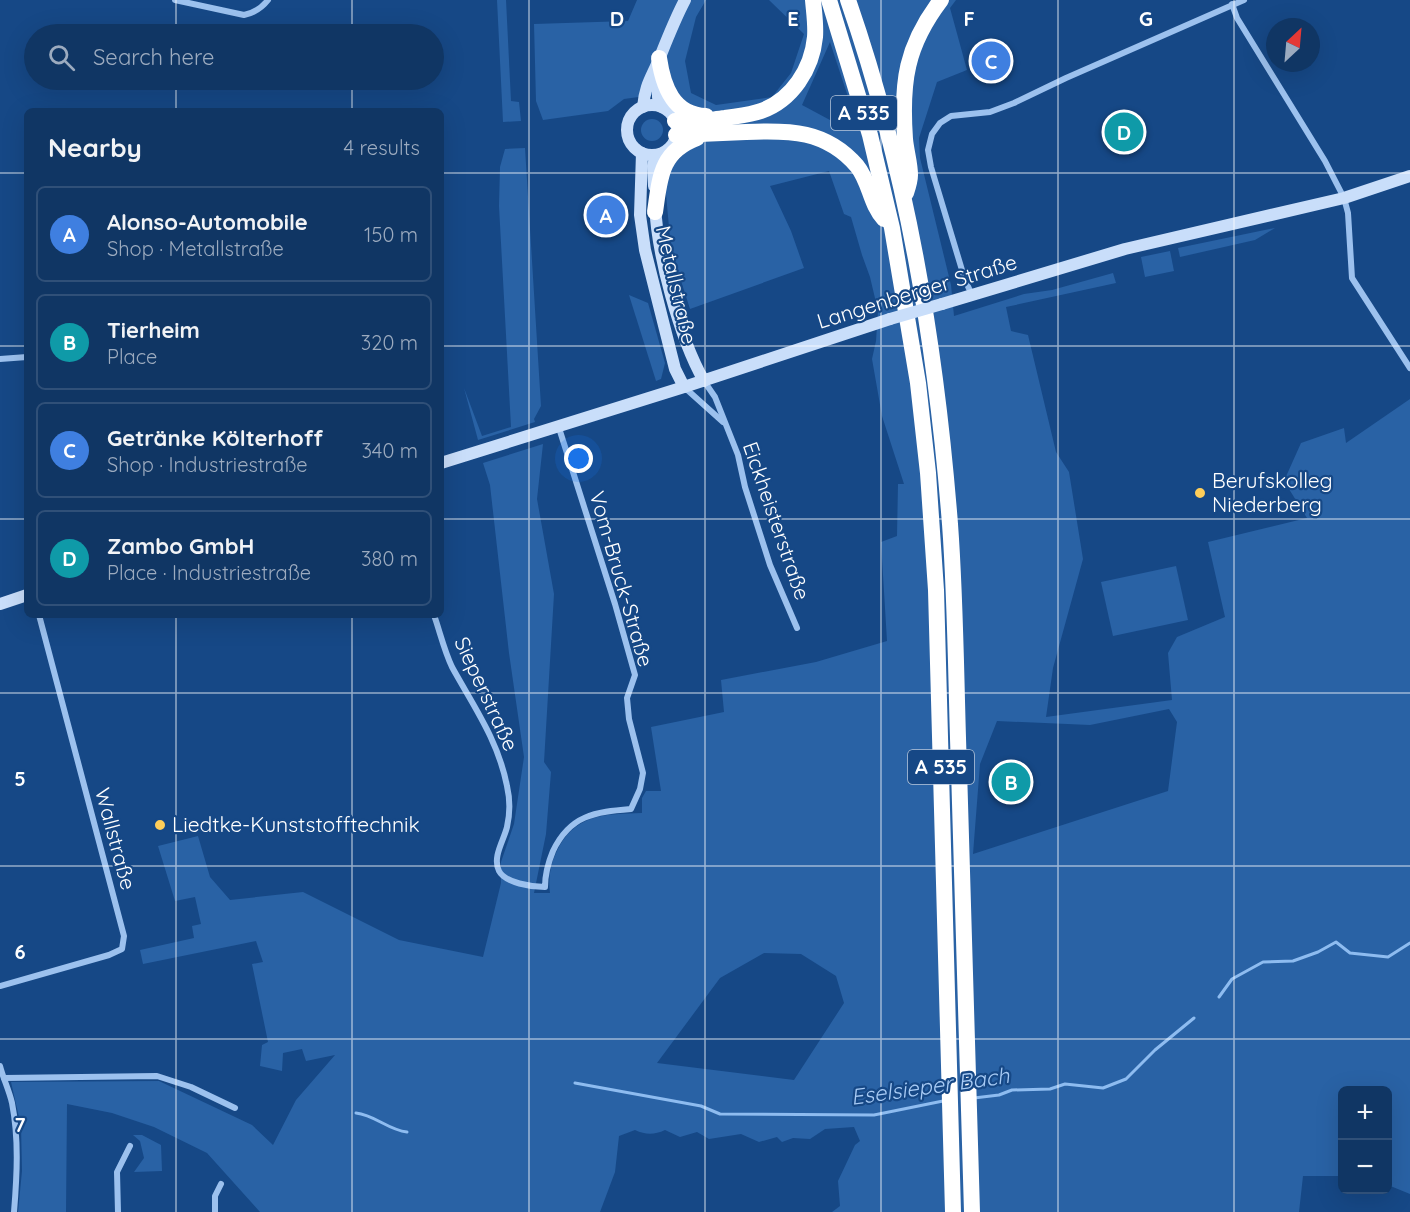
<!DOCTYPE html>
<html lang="en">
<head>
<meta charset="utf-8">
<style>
  :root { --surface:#103664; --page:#1e416d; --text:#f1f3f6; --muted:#9cabbf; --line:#305078; --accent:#ffce59 }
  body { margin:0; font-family:Quicksand,sans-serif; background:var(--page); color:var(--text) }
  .controls { position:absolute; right:18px; bottom:18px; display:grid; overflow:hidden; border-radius:9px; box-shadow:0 6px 24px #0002 }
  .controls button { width:54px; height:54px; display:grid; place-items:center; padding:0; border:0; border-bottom:2px solid var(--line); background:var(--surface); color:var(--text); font:30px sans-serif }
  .compass { position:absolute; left:1266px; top:18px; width:54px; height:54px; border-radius:50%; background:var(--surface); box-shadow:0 6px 24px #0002; rotate:26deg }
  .you { position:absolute; left:579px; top:459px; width:21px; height:21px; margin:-15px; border:4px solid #fff; border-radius:50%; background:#1a73e8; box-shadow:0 0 0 9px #1a73e833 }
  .badge { display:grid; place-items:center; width:39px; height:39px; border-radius:50%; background:var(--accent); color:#fff; font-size:20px; font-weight:700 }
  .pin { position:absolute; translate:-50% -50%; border:3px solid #fff; box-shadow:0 2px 6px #0006 }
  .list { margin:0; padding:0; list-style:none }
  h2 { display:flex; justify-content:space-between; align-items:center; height:78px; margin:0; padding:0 24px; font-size:26px }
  h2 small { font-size:20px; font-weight:400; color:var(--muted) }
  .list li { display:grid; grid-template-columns:39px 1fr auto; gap:18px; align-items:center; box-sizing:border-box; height:96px; margin:0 12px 12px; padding:0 12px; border:2px solid var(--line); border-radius:9px }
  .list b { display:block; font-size:22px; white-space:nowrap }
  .list p { margin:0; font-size:20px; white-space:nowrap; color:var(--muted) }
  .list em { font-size:20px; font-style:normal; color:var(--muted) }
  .icon { flex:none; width:33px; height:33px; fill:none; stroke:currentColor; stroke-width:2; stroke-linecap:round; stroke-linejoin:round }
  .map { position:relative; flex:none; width:1410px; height:1212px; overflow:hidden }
  .search { position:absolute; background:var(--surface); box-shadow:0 6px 24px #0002; left:24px; top:24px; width:420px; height:66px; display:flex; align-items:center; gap:15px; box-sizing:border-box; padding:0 21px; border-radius:33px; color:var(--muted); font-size:22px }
  .panel { position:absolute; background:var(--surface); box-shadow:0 6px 24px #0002; left:24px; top:108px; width:420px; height:510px; border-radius:9px }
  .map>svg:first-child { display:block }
  .green { fill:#2962a5; fill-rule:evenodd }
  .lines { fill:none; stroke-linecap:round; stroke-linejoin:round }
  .stream { stroke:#8ebcf0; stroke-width:3 }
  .minor { stroke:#9cc1ee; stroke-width:6 }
  .secondary { stroke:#c9defa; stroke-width:12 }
  .motorway { stroke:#fff; stroke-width:16 }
  .secondary-bridge { stroke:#c9defa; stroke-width:12 }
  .grid { fill:none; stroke:#fff; stroke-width:1.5; stroke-opacity:0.55 }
  .poi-dot { fill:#ffce59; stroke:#164886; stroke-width:2 }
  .labels { text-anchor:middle; stroke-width:4.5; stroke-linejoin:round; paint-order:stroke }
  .shield { fill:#164886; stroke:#b9c8db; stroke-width:1.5 }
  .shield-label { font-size:20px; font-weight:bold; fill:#fff }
  .street-label { font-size:21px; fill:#fff; stroke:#164886 }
  .poi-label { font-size:21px; fill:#fff; stroke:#164886; text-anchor:start }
  .water-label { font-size:22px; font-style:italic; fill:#a8cbf5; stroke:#164886 }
  .grid-label { font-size:20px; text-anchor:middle; font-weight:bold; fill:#fff; stroke:#164886; stroke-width:4.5; stroke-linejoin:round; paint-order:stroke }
</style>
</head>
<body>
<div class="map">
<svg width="1410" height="1212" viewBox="0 0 1410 1212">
  <rect width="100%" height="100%" fill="#164886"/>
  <g class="green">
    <polygon points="497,0 506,0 511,101 519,102 521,121 503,122"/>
    <path d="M637,0H706L696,17L685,61L691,93L716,105L772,97L791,73L804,34L769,0H956L950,8L967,70L937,82L919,138L920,158L951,285L954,316L1024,294L1052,290L1113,273L1116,283L1006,307L1011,331L1028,335L1056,452L1069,472L1083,559L1053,668L1046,717L1172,700L1168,653L1177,637L1225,617L1208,542L1307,518L1284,481L1301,443L1344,428L1346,443L1410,399V1194L1388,1185V1090H1342V1176H1303L1299,1212H832L840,1206L838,1181L855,1145L860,1141L854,1127L825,1129L810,1139L793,1138L782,1142L777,1137L759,1142L741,1134L709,1139L697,1132L680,1137L665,1130C654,1135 646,1135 635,1130L619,1136L615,1172L600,1212H260L207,1153L154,1127L112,1113L67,1104L66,1212H18L22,1171L21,1126L11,1082L159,1081L252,1125L273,1145L296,1100L335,1055L306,1061L302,1049L283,1053L282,1071L260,1066L262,1045L268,1042L252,964L263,962L256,941L143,964L140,950L194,938L192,926L201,924L195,897L175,901L158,846L198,836L210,877L230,900L303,892L399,940L483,957L501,883V862L514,824L524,757L509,653L490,485L483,463L543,444L537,499L554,594L544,762L551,772L546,834L534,893H550C548,879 550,866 556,853C573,814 605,814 642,813V798L646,791H661L651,727L724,712L721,680L816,662L887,641L881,542L897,536L898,484H904L882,416L872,359L876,341L878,311L870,277L862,255L851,217L844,214L829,171L770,186L791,231L804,268L690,309L675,262L670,238L665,183L674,164L689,149L675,92L624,99L608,111L543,120L536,101L534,24L628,21ZM830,42L851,106L843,127L802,105ZM1169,709L1177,722L1168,791L973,854L980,764L997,721L1090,725ZM764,953L801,954L836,976L844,1003L794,1080L657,1063L720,978Z"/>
    <circle cx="652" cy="130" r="11"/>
    <polygon points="525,148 541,406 534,419 535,422 478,440 464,388 482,436 511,427 499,206 500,167 505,149"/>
    <polygon points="1275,228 1255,240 1180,257 1178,248"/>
    <polygon points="1170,251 1174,271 1145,277 1141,257"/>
    <polygon points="629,295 648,303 665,363 661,379 656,381"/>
    <polygon points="1176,566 1188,620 1113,636 1101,582"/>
    <polygon points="133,1135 142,1135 161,1145 162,1171 134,1172 144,1158 140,1141"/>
  </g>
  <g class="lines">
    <g class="stream">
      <polyline points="1219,997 1232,979 1263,962 1293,961 1318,952 1336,942 1350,953 1388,957 1410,943"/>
      <polyline points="575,1083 701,1106 720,1114 874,1115 943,1101"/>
      <polyline points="974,1098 999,1095 1012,1090 1050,1089 1065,1084 1103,1088 1126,1079 1155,1050 1194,1018"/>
      <path d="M356,1113C375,1115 388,1130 407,1132"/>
    </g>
    <g class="minor">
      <path d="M175,0L244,15C254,13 261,9 268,0"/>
      <polyline points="1232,4 1237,18 1325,161 1344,198 1348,213 1352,278 1410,368"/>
      <polyline points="972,295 965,280 931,167 928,150 932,134 940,123 951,116 990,112 1014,103 1066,78 1244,0"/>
      <polyline points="0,359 27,357"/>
      <polyline points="704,381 715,397 738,455 745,487 770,565 797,628"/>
      <polyline points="684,387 723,422"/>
      <path d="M434,615C440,632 444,650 452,667C474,707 498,740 507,786C510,799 510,814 507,827C504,840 492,857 499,871C505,883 532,887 545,887C545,874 548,863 553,851C570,815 595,812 631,809L640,789L643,773L629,719L627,698L635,675L615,604L559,428"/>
      <polyline points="0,986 109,955 122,949 124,936 39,615"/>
      <path d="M0,1066C3,1078 9,1090 12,1103C19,1139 17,1175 14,1212"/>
      <polyline points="4,1078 157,1076 191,1087 235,1108"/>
      <polyline points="118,1212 117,1172 130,1146"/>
      <polyline points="215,1212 215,1196 221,1184"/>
    </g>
    <g class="secondary">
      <polyline points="658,71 658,97 662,107"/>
      <circle cx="652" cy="130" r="25"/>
      <path d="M643,107C645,84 652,77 660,57C668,37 675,19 685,0"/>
      <polyline points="642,153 640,215 645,250 675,369 684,387"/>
      <polyline points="654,186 653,166 656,155"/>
      <path d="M655,204C657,254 679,337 704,381"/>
      <polyline points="942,304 1125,249 1344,198 1410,176"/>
      <polyline points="441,463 684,387 890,319"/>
      <polyline points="0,604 27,595"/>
    </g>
    <g class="motorway">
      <polyline points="829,0 870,135 892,228 918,383 928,473 936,590 953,1212"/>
      <path d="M848,0C907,170 936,345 950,524C956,605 956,688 959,769C963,917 968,1064 972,1212"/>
      <path d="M659,58C663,86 673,115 706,116"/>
      <path d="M675,121C692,124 708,120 725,118C737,116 750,115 761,111C792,100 812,69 815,37C816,25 814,12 813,0"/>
      <path d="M676,135C700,134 723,133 746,132C789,130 826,130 857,166C870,182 870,204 884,219"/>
      <path d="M906,193C908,187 910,181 910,175C910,163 906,151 905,139C901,82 906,46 941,0"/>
      <path d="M655,212C660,178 660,152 697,138"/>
    </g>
    <polyline class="secondary-bridge" points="890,319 942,304"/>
  </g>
  <path class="grid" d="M176,0V34M352,0V34M529,0V1212M705,0V1212M881,0V1212M1058,0V1212M1234,0V1212M176,80V111M352,80V111M0,173H27M441,173H1410M0,346H27M441,346H1410M0,519H27M441,519H1410M176,615V1212M352,615V1212M0,693H1410M0,866H1410M0,1039H1410"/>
  <g class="poi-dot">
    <circle cx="1200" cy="493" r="6"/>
    <circle cx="160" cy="825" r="6"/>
  </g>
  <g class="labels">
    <g class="shield">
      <rect x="831" y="96" width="66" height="34" rx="4.5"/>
      <rect x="908" y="750" width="66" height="34" rx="4.5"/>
    </g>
    <g class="shield-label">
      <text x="864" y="120">A 535</text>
      <text x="941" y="774">A 535</text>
    </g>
    <g class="street-label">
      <text transform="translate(676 285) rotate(77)" y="7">Metallstraße</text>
      <text transform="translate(917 292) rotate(-17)" y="7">Langenberger Straße</text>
      <text transform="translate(776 521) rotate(71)" y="7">Eickheisterstraße</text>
      <text transform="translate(621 579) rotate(74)" y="7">Vom-Bruck-Straße</text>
      <text transform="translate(486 694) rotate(65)" y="7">Sieperstraße</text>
      <text transform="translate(115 839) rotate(75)" y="7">Wallstraße</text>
    </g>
    <g class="poi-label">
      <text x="1212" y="488">Berufskolleg<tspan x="1212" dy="24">Niederberg</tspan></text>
      <text x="172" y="832">Liedtke-Kunststofftechnik</text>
    </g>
    <g class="water-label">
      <text transform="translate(930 1086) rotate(-8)" y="8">Eselsieper Bach</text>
    </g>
  </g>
  <g class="grid-label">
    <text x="617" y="26">D</text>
    <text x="793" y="26">E</text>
    <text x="969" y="26">F</text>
    <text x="1146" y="26">G</text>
    <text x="20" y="786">5</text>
    <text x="20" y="959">6</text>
    <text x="20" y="1132">7</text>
  </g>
</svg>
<div class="controls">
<button>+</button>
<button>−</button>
</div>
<svg class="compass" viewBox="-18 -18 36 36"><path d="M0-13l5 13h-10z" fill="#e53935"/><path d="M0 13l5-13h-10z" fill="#9cabbf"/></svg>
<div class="you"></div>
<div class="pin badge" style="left:606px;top:215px;background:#3f7fe0">A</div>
<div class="pin badge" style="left:1011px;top:782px;background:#0f9aa8">B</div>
<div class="pin badge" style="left:991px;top:61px;background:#3f7fe0">C</div>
<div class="pin badge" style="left:1124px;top:132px;background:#0f9aa8">D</div>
<div class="search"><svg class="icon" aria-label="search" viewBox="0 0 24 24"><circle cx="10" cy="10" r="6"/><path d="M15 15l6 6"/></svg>Search here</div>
<section class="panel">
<h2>Nearby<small>4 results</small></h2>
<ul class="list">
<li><span class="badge" style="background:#3f7fe0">A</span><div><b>Alonso-Automobile</b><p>Shop · Metallstraße</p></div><em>150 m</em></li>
<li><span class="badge" style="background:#0f9aa8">B</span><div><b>Tierheim</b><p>Place</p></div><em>320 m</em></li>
<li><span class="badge" style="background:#3f7fe0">C</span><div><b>Getränke Költerhoff</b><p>Shop · Industriestraße</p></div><em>340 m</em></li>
<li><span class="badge" style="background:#0f9aa8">D</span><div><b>Zambo GmbH</b><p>Place · Industriestraße</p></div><em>380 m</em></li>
</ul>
</section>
</div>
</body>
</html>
